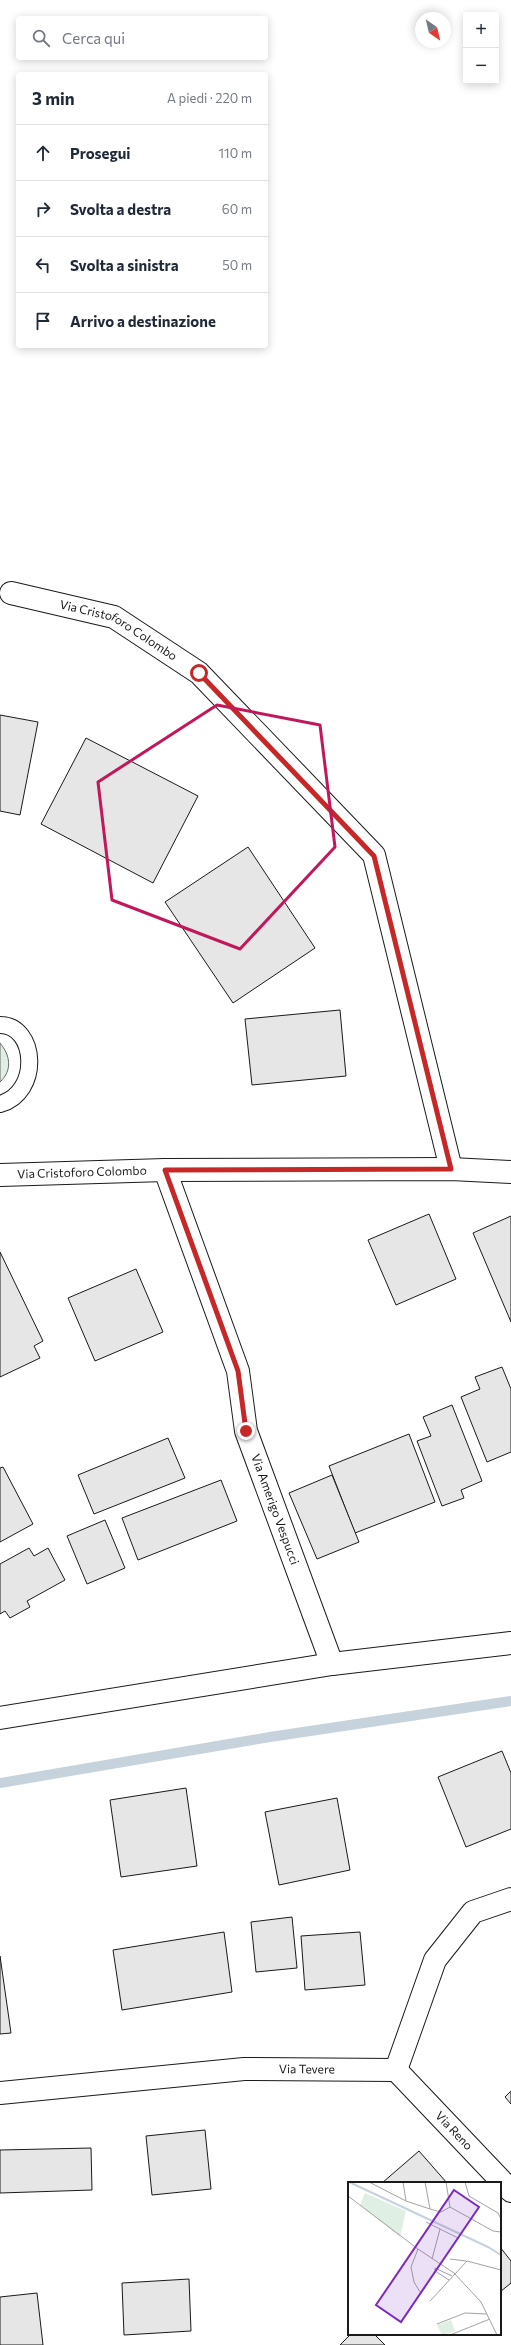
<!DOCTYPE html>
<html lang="it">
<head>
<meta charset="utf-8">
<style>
  :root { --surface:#fff; --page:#f6f6f7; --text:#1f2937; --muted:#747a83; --line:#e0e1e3 }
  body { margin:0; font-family:Commissioner,sans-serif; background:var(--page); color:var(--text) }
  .controls { position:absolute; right:12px; top:12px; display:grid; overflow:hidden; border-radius:4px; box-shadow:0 2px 10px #0003 }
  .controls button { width:36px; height:36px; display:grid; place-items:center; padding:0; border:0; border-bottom:1px solid var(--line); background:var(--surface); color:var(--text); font:20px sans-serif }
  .compass { position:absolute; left:415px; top:12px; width:36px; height:36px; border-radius:50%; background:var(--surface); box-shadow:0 2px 10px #0003; rotate:146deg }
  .stop { position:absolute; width:12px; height:12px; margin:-9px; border:3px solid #c62828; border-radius:50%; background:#fff }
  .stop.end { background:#c62828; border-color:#fff; box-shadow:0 1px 4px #0008 }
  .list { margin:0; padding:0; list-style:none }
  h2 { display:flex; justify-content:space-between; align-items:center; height:52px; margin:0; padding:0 16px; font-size:17px }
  h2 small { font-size:13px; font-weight:400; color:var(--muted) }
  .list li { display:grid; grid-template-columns:26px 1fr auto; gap:12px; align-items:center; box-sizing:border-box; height:56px; padding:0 16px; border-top:1px solid var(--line) }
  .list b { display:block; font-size:15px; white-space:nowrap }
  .list em { font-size:13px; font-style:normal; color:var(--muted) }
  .icon { flex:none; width:22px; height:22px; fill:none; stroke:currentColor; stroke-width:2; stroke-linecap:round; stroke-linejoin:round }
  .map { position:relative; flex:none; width:511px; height:2345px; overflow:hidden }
  .search { position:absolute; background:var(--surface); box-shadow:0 2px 10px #0003; left:16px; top:16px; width:252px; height:44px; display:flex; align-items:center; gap:10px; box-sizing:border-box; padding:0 14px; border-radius:4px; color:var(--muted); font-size:15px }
  .panel { position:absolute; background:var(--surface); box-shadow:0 2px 10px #0003; left:16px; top:72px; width:252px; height:276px; border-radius:4px }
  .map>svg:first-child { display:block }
  .green { fill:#e0efe3; stroke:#6a6a6a }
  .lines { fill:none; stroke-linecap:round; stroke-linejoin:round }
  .stream { stroke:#c6d2dc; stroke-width:10 }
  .building { fill:#e6e6e6; stroke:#1a1a1a }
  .lane-casing { stroke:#1a1a1a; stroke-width:18 }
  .street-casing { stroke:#1a1a1a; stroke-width:24 }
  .lane { stroke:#fff; stroke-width:16 }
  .street { stroke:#fff; stroke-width:22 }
  .route { stroke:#c62828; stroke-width:5 }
  .marked { fill:none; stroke:#c2185b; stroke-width:3; stroke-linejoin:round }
  .labels { text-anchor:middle; stroke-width:3; stroke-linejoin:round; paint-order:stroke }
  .street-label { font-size:12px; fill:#1a1a1a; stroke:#fff }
  .inset-river { fill:none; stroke:#c6d2dc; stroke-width:2 }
  .inset-road { fill:none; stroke:#a3a3a3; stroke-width:1 }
  .view { fill:#7b2cbf; fill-opacity:0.15; stroke:#7b2cbf; stroke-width:2 }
  .inset-edge { fill:none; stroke:#1a1a1a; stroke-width:2 }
</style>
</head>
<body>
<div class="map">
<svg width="511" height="2345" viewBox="0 0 511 2345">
  <rect width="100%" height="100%" fill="#fff"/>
  <path class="green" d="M0,1043C10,1055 13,1070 0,1082Z"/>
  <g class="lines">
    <polyline class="stream" points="0,1783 270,1737 511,1701"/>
  </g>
  <g class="building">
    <polygon points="0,715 38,722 20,815 0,811"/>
    <polygon points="86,738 198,796 153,883 41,824"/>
    <polygon points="248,847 315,948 233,1003 165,902"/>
    <polygon points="340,1010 346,1076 252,1085 245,1019"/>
    <polygon points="429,1214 456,1279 396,1305 368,1240"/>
    <polygon points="511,1216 511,1322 473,1233"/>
    <polygon points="0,1252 43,1341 34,1346 40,1358 0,1377"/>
    <polygon points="136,1269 163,1332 95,1361 68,1298"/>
    <polygon points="502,1367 511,1389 511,1452 487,1462 461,1397 480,1389 475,1377"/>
    <polygon points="452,1405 482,1481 461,1490 464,1498 442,1506 417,1441 431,1436 423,1417"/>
    <polygon points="409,1434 435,1502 355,1533 329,1466"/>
    <polygon points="168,1438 185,1478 94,1514 78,1475"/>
    <polygon points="3,1467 33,1524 0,1542 0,1468"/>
    <polygon points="332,1475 359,1542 317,1559 289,1493"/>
    <polygon points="221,1480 237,1521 138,1560 122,1518"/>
    <polygon points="105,1520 125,1568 87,1584 67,1536"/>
    <polygon points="29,1548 34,1556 48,1548 65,1580 27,1601 30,1607 10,1618 5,1611 0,1614 0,1564"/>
    <polygon points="502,1751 511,1773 511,1829 466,1847 438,1777"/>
    <polygon points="186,1788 197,1866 121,1877 110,1800"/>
    <polygon points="337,1798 350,1870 279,1885 265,1812"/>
    <polygon points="292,1917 297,1968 256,1972 251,1922"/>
    <polygon points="224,1932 232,1992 122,2010 113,1950"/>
    <polygon points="360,1932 365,1985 305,1990 301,1936"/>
    <polygon points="0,1956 11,2033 0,2034"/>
    <polygon points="511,2091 511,2104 505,2097"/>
    <polygon points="205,2130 211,2189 152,2195 146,2136"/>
    <polygon points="91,2148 92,2190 0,2193 0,2150"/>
    <polygon points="419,2151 447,2183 382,2183"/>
    <polygon points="500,2247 511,2261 511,2283 500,2292"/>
    <polygon points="189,2279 191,2331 124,2335 122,2283"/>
    <polygon points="37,2293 43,2345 0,2345 0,2297"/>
    <polygon points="351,2334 374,2334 385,2345 340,2345"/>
  </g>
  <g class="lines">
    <g class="lane-casing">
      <path id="lane" d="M0,1025C37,1025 41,1093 0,1104"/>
    </g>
    <g class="street-casing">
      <g id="street">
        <path id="s1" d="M11,593L114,617L199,673L374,855L451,1169"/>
        <path id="s2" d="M165,1170L238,1371L246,1431L332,1664"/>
        <path id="s3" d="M0,1175L165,1170L451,1169L511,1172"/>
        <polyline points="0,1718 332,1664 511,1643"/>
        <polyline points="396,2070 435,1960 473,1912 511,1899"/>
        <path id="s4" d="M396,2070L511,2191"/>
        <path id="s5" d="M0,2093L244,2069L396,2070"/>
      </g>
    </g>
    <use href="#lane" class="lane"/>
    <use href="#street" class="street"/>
  </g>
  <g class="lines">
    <polyline class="route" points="199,673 374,856 451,1169 165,1170 238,1371 246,1431"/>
  </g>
  <path class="marked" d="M217,705L320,725L335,847L240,949L112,900L98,782Z"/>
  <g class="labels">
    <g class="street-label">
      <text dy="4" stroke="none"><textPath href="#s1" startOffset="115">Via Cristoforo Colombo</textPath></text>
      <text dy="4" stroke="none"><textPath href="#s3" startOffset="82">Via Cristoforo Colombo</textPath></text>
      <text dy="4" stroke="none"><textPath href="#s2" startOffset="358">Via Amerigo Vespucci</textPath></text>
      <text dy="4" stroke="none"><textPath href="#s5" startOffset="308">Via Tevere</textPath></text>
      <text dy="4" stroke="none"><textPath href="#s4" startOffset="84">Via Reno</textPath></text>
    </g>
  </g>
  <g transform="translate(348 2182)">
    <rect width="153" height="153" fill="#fff"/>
    <path d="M17,11L58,29L52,55L12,23ZM103,138L107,149L94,153L89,143Z" fill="#e0efe3"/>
    <path class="inset-river" d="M1,0L140,65L153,73"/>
    <path class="inset-road" d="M21,0L58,19L82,27L93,30L102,25M55,0L58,19M77,0L82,27M98,0L102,25M117,0L121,14L150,31L153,37M0,14L70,67L106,91L133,120L149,153M102,25L145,49L153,50M78,40L110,56M70,67L63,85L66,100L72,110M84,77L92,47M102,77L118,79M101,98L87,89V86L104,94M82,119L119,79L153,88M89,142L117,131L139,132M102,153L142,137"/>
    <path class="view" d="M106,8L131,25L53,140L28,123Z"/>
    <rect width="153" height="153" class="inset-edge"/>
  </g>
</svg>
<div class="controls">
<button>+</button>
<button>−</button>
</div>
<svg class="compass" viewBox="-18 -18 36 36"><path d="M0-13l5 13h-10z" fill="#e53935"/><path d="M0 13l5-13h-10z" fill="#747a83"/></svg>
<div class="stop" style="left:199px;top:673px"></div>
<div class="stop end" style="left:246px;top:1431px"></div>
<div class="search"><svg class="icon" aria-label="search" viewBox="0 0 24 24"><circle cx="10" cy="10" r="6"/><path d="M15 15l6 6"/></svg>Cerca qui</div>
<section class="panel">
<h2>3 min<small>A piedi · 220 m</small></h2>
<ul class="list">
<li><svg class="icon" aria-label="ahead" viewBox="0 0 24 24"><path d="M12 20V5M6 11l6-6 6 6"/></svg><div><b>Prosegui</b></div><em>110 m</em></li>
<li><svg class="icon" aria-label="right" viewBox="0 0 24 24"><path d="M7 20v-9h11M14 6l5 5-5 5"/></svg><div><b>Svolta a destra</b></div><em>60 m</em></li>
<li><svg class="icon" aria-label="left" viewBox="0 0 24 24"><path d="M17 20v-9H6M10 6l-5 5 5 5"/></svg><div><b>Svolta a sinistra</b></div><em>50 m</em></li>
<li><svg class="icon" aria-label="arrive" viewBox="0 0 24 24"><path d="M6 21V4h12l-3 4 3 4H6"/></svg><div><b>Arrivo a destinazione</b></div></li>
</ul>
</section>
</div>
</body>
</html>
